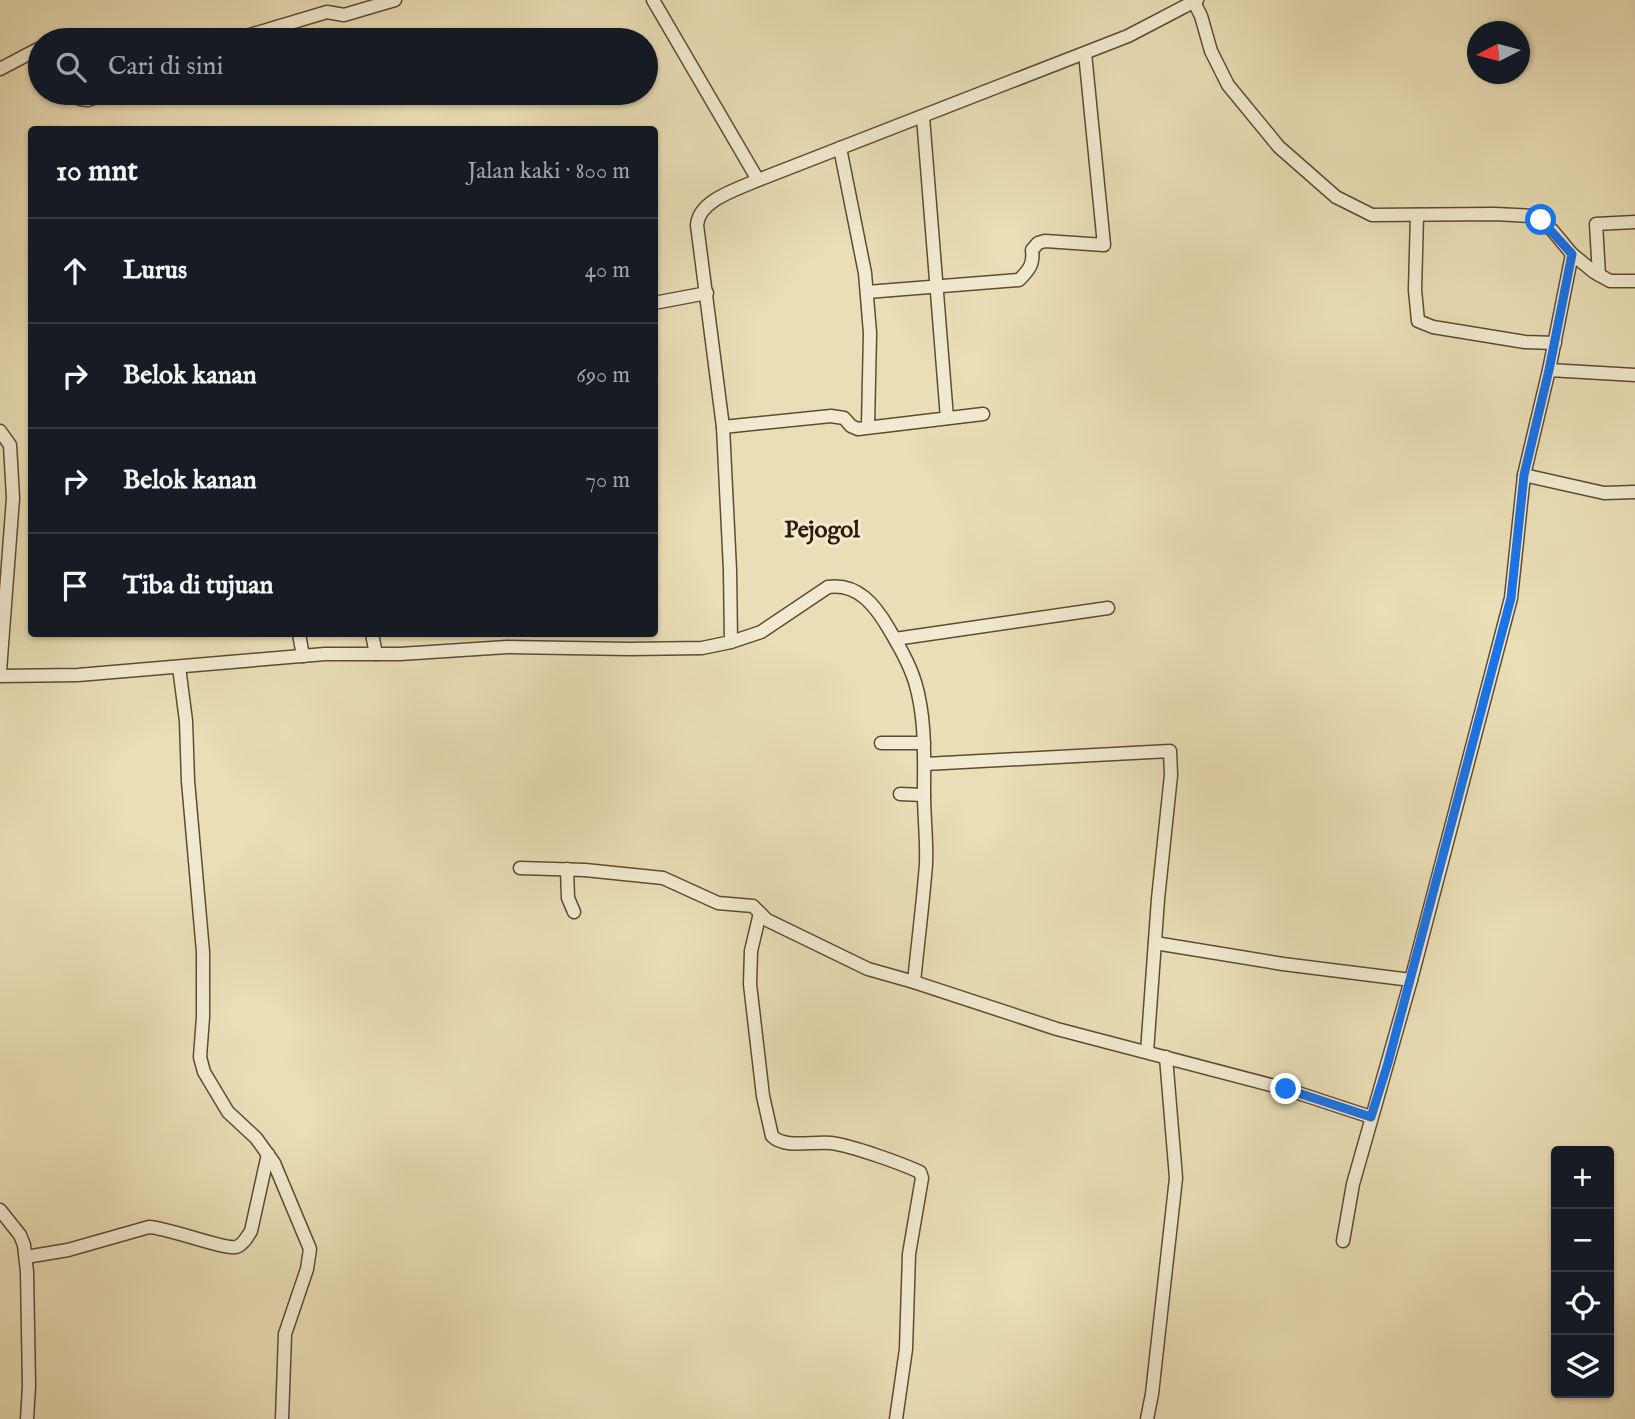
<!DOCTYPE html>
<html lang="id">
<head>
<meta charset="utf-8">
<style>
  :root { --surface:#171b24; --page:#242831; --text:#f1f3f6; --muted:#9ea1a6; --line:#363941 }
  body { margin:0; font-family:"IM FELL English",serif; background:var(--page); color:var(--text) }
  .controls { position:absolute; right:21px; bottom:21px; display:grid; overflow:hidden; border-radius:7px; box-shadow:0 2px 5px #0004 }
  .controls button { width:63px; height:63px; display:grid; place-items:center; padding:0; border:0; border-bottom:2px solid var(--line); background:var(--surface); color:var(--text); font:35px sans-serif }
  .compass { position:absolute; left:1467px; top:21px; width:63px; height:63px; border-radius:50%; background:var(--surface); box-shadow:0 2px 5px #0004; rotate:264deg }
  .stop { position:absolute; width:21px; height:21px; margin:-16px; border:5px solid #1a73e8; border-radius:50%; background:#fff }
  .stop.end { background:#1a73e8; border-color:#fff; box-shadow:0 2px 7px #0008 }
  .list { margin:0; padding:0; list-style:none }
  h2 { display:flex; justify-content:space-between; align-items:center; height:91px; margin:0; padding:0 28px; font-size:30px }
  h2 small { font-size:23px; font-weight:400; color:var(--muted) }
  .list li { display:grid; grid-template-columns:46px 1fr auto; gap:21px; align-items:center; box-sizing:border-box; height:105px; padding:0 28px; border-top:2px solid var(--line) }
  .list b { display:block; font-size:26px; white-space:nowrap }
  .list em { font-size:23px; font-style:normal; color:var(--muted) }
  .icon { flex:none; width:38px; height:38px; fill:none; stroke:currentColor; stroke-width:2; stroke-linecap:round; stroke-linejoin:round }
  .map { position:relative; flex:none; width:1635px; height:1419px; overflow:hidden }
  .search { position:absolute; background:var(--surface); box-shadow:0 2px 5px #0004; left:28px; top:28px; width:630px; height:77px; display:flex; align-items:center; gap:18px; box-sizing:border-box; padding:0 24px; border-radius:38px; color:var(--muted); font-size:26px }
  .panel { position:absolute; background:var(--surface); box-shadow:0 2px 5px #0004; left:28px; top:126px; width:630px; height:511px; border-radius:7px }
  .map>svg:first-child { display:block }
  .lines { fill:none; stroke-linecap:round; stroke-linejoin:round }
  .minor-casing { stroke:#5e4b36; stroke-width:15 }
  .minor { stroke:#f1ead0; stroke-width:12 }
  .route { stroke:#1a73e8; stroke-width:9 }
  .labels { text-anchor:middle; stroke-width:6; stroke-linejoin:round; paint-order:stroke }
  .quarter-label { font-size:24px; font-weight:bold; fill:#301a0c; stroke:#f1ead0 }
</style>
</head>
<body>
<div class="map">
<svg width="1635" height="1419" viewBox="0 0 1635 1419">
  <rect width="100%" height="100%" fill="#eadeb6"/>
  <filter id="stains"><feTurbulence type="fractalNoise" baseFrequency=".00286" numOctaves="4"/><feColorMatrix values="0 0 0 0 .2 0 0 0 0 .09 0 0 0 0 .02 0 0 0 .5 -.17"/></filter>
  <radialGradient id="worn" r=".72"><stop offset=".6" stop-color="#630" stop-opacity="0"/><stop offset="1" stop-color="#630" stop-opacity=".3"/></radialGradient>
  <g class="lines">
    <g class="minor-casing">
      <g id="minor">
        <polyline points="653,0 758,180"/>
        <polyline points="1194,2 1201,16 1211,51 1228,85 1279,147 1336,197 1372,215 1495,214 1533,216 1552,230 1572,254 1594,272 1610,281 1635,281"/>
        <polyline points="233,40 327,12 344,15 395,0"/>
        <polyline points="0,69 40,48"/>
        <polyline points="77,93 80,99 88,100 107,93"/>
        <polyline points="923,117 947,418"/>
        <polyline points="840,148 865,273 870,333 868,426"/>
        <polyline points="1417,215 1415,290 1418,321 1433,327 1525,342 1555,343"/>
        <polyline points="1599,275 1596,224 1635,222"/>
        <path d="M867,292L1019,280C1029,270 1034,264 1032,250L1038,243L1045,241L1104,245L1085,53"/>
        <polyline points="654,303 707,293"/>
        <polyline points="1549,370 1635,375"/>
        <polyline points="723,427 831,416 844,418 851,426 858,429 983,414"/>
        <polyline points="0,431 10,445 13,498 0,671"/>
        <polyline points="1524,475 1604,493 1635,492"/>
        <polyline points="299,634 303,656"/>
        <polyline points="372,634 376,654"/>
        <polyline points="895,639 1108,608"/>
        <path d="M731,642L761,632L828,587C858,583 875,605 889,629C899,646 909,663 915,682C926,718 924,757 924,794C924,817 927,840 926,864C923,903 918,942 914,982"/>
        <polyline points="179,667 186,721 188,781 203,952 203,1017 200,1057 204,1072 228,1112 256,1138 274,1163 310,1249 307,1269 285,1334 282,1419"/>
        <path d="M0,676L78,675L325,654H400L507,647L630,649L702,648L731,642L730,570L723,427L697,225C699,200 738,189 758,180L1128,36L1197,0"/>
        <polyline points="881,743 924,743"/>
        <polyline points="925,764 1170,751 1171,775 1158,899 1147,1052"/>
        <polyline points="900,794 924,795"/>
        <polyline points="520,868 585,870 663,878 718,903 753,906 767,920 868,969 914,982 1057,1029 1286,1089 1371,1117"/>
        <polyline points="567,869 568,898 574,912"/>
        <path d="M760,913L751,951L750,984L763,1096L772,1136C785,1149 813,1141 831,1143C853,1146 900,1163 920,1172L922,1178L909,1254L906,1349L896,1419"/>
        <polyline points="1155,943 1283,964 1411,980"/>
        <polyline points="0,1210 20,1235 24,1245 27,1272 29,1386 27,1419"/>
        <polyline points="1343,1241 1353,1184 1411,980 1511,598 1524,475 1549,370 1572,254"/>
        <path d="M26,1257L68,1250L149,1227C169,1228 225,1250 236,1247C243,1245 247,1237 251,1231L268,1154"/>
        <polyline points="1147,1419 1152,1394 1176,1178 1166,1057"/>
      </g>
    </g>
    <use href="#minor" class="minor"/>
  </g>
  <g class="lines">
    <polyline class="route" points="1286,1089 1371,1117 1388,1063 1511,598 1524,475 1549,370 1572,254 1541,220"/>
  </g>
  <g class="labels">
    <g class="quarter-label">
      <text x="822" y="537">Pejogol</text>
    </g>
  </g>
  <rect width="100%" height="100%" filter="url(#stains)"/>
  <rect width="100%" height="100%" fill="url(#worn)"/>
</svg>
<div class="controls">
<button>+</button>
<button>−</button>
<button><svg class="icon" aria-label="locate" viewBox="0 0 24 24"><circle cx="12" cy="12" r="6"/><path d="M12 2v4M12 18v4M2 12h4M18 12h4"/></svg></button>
<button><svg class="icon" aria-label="layers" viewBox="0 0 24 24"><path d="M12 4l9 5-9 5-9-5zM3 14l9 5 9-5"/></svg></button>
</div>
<svg class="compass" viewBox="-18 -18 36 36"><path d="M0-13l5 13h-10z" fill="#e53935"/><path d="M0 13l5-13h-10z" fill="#9ea1a6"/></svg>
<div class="stop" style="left:1541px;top:220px"></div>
<div class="stop end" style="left:1286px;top:1089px"></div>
<div class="search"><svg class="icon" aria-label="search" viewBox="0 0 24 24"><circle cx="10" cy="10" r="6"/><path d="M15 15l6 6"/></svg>Cari di sini</div>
<section class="panel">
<h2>10 mnt<small>Jalan kaki · 800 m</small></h2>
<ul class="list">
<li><svg class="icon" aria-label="ahead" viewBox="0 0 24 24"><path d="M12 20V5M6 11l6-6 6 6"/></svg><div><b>Lurus</b></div><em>40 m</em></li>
<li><svg class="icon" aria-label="right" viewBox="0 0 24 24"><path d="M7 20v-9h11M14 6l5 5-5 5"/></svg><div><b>Belok kanan</b></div><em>690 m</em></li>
<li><svg class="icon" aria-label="right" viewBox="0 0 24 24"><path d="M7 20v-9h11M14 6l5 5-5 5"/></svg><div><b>Belok kanan</b></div><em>70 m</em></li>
<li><svg class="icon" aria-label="arrive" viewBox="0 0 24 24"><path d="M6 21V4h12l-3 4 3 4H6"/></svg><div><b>Tiba di tujuan</b></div></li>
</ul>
</section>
</div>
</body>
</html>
